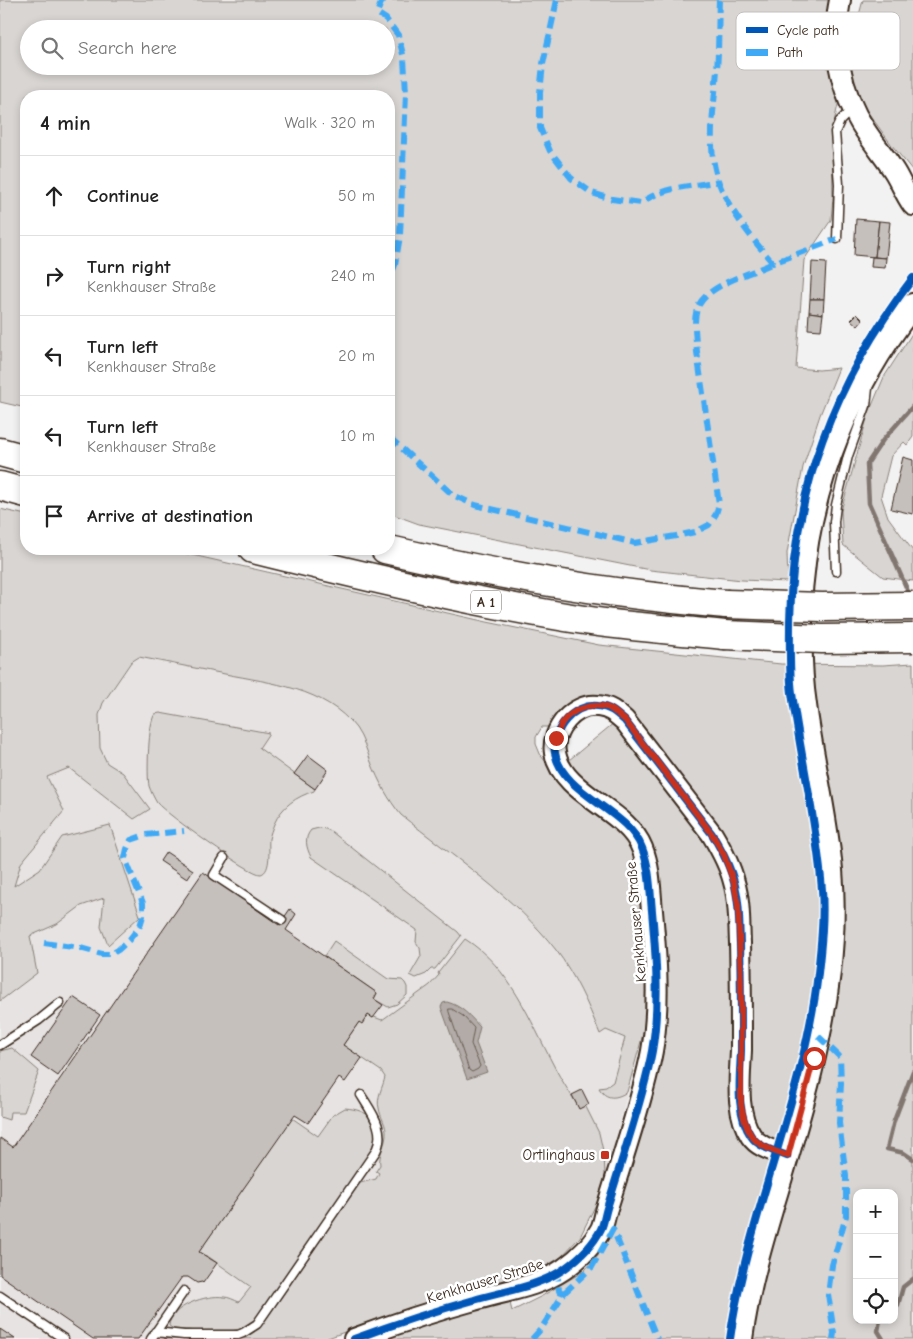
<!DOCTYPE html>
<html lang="en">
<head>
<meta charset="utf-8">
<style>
  :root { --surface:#fff; --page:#f6f6f6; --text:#222; --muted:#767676; --line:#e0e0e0 }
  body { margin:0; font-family:"Comic Neue",sans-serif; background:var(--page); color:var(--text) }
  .controls { position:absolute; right:15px; bottom:15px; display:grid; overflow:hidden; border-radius:10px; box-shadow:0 2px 8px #0003 }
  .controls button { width:45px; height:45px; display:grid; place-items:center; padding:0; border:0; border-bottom:1px solid var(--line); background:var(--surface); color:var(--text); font:25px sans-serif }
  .stop { position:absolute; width:15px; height:15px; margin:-11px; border:4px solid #c8321e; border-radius:50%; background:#fff }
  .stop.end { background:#c8321e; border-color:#fff; box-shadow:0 1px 5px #0008 }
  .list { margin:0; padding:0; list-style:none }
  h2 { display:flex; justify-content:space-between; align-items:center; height:65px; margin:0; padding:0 20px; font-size:21px }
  h2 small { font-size:16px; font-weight:400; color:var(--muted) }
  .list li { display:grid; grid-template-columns:32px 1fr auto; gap:15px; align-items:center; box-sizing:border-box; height:80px; padding:0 20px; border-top:1px solid var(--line) }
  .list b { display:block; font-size:19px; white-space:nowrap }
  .list p { margin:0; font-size:16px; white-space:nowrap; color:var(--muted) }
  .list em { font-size:16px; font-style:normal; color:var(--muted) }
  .icon { flex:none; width:28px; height:28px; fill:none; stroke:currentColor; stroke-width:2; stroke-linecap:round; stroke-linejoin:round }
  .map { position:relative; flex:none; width:913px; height:1339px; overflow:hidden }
  .search { position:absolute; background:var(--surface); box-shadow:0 2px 8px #0003; left:20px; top:20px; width:375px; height:55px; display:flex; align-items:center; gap:12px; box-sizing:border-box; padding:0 18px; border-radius:28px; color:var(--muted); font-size:19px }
  .panel { position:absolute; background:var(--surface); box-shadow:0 2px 8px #0003; left:20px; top:90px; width:375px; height:465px; border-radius:20px }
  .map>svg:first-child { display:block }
  .built { fill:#e6e3e2 }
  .green { fill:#d8d5d2; stroke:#8a8078; fill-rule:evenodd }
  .water { fill:#b2aba7; stroke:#827770 }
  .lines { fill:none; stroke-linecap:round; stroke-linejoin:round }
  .shore { stroke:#6b5e55; stroke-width:1 }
  .stream { stroke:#827770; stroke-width:4.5 }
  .building { fill:#c6c0bd; stroke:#3b2a1e }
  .service-casing { stroke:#3b2a1e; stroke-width:11 }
  .tertiary-casing { stroke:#3b2a1e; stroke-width:24 }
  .secondary-casing { stroke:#3b2a1e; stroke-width:26 }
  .motorway-casing { stroke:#3b2a1e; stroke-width:31 }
  .service { stroke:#fff; stroke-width:8 }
  .tertiary { stroke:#fff; stroke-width:20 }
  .secondary { stroke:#fff; stroke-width:22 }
  .motorway { stroke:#fff; stroke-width:28 }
  .motorway-bridge-casing { stroke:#3b2a1e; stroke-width:31; stroke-linecap:butt }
  .motorway-bridge { stroke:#fff; stroke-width:28 }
  .quiet { stroke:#3fa9f5; stroke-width:6; stroke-dasharray:12 6; stroke-linecap:butt }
  .cycleway-casing { stroke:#fff; stroke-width:11 }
  .cycleway { stroke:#0057b8; stroke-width:8 }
  .route { stroke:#c8321e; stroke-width:6 }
  .poi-dot { fill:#c8321e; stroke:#fff; stroke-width:2 }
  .labels { text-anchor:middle; stroke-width:5; stroke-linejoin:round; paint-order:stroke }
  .shield { fill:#fff; stroke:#766a62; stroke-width:1 }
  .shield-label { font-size:14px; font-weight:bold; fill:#3b2a1e }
  .street-label { font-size:15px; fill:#3b2a1e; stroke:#fff }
  .poi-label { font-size:15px; fill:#3b2a1e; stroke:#fff; text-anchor:end }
  .key { fill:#fff; stroke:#c4bfbc; stroke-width:1 }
  .key-label { font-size:14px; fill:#3b2a1e }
</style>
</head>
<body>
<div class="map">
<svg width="913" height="1339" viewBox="0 0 913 1339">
  <rect width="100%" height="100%" fill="#f3f2f2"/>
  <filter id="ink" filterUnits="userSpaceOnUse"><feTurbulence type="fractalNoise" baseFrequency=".02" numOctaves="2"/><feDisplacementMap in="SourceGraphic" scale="10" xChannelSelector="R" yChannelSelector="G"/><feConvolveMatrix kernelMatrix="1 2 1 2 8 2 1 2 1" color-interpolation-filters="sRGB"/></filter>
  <g filter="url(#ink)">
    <polygon class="built" points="0,545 536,744 541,756 550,767 648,1016 601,1194 580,1237 561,1257 541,1269 502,1283 466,1291 409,1309 325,1339 0,1339"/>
    <g class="green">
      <path d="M0,0H833L840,96L832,131L833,198L831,220L804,260L796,368L819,370L839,368L820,415L803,467L787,553L788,582L742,580L650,570L419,524L389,513V96H26V408L0,402ZM29,29H386V66H29Z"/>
      <polygon points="863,0 913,0 913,171 891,144 861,103 851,74 855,30"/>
      <polygon points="913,332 913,437 907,445 904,442 891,456 881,496 888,517 913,551 913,581 883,577 843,545 841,511 868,415 884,377"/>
      <path d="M0,509L26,515V549H166L487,622L599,645L781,664L883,665L913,663V1339H377C420,1323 464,1307 509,1299L512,1311L542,1296L584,1271L598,1256L659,1066L663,1028L660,951L652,856L645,838L630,819L573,772L569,760L626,713C608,696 579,691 561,710C556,715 553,721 549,727H542L536,737V744L541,756L566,786L621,832L631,845L639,862L645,898L648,1016L627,1092C616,1099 606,1100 599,1088L606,1087L613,1082L625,1038L606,1030L600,1034C588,1004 575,975 556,950C516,898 452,856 401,815C388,799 379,782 371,762C367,751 363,738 356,728C325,688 271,683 225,674C196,668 168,663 139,657L131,662L103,703L99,715L100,748L107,763L123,773L150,809L134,819L69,768L47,777L64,811L21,863L14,886L40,869L62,837L110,825L140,916L108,945L101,927L104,898L81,906L57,924L30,936L37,973L0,1001ZM857,1193H894V1320H857Z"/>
      <path d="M160,713L269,733L259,748L315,789L314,791C296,797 282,806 274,824C272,829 270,834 269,839C268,847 272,871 261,874C252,876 165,813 157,803C154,798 151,792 149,786C147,775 148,722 155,714Z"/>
      <path d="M319,828L326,829L332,832L458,932L461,936L435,969H431L426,974L416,978L410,975L421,956L420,948L416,942L417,930L311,857C306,847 304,838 311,830Z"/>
      <path d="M465,939C510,967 530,1020 554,1066C561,1080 571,1094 579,1108L585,1105L599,1133L604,1155L605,1175L601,1194L580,1237L561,1257L541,1269L502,1283L466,1291L409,1309L325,1339H164C187,1336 230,1339 249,1334C257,1329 263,1322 269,1315L360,1183L376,1179L379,1173L376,1171L380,1165C378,1154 386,1145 386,1134C387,1125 380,1117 379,1108C376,1098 383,1087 385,1077L381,1071L343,1045L359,1022L368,1015L373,1018L374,1017L382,1020L430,985L439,975L438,973Z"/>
      <polygon points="334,941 388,979 402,980 405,983 407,987 407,995 397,1004 388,1007 374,999 377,993 324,956"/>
      <polygon points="12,1048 39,1071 24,1112 10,1112 9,1120 0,1117 0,1051"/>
      <path d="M345,1108C368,1110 381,1120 376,1144L263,1311C257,1317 253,1324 245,1327C230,1335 191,1330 174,1329L169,1326C170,1306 207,1294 224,1297C229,1297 234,1300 239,1302L251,1287L206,1255L205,1256L199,1252L292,1118L318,1136L333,1115Z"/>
    </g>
    <path class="water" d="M447,1002C462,1006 470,1016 480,1027L476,1043L487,1072L467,1079L441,1007L443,1003Z"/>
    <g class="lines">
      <polygon class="shore" points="449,1009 452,1009 463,1016 474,1028 471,1044 480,1066 478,1069 472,1072 469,1070 449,1012"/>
      <g class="stream">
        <polyline points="910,596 869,503 867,464 883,440 913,406"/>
        <polyline points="913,1071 894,1121 887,1149 904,1153 913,1159"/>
        <polyline points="894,1307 898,1305 903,1287 913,1279"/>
        <polyline points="880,1320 878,1331 883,1339"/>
      </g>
    </g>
    <g class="building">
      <polygon points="856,219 879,221 875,257 854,255"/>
      <polygon points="879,221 890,222 886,258 875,257"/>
      <polygon points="872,257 886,258 885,268 871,267"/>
      <polygon points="812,262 826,263 824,299 810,299"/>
      <polygon points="810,299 824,299 823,314 809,312"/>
      <polygon points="809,312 823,314 821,330 808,329"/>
      <polygon points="857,314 863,320 858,326 851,320"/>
      <polygon points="903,457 913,460 913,514 891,509"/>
      <polygon points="308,755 328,770 315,789 294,774"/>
      <polygon points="166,852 193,870 187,879 160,861"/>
      <polygon points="203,872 279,925 290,909 296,914 286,930 377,993 374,999 383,1005 373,1018 368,1015 362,1024 359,1022 343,1045 362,1058 345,1082 339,1078 308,1123 295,1115 199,1252 217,1263 203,1283 202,1282 197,1283 188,1277 182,1277 138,1339 93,1339 0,1275 0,1138 13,1147"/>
      <polygon points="73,997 100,1015 58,1076 31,1057"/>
      <polygon points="582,1090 589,1104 579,1109 572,1095"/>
      <polygon points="0,1329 15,1339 0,1339"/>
    </g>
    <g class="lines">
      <g class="service-casing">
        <g id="service">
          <polyline points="837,239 839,184 835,132 840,121 851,110"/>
          <polyline points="836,571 834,522 836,505 848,456 866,406 868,388"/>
          <polyline points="224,858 214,875 282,920"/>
          <polyline points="0,1045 39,1020 60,1003"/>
          <polyline points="0,1296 64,1339"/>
          <path d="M155,1332L184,1335H238L243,1333L257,1324L376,1151C386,1130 372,1113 361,1095"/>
          <polyline points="151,1339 184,1291"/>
        </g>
      </g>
      <g class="tertiary-casing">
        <g id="tertiary">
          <path d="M840,0C831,44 840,92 865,130C874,144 885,157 894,171C901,182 905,194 913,205"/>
          <path d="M354,1339C394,1324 434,1311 474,1300C504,1291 538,1287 564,1269C578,1259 593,1245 601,1229C604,1223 605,1214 607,1208C612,1192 617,1176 622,1160C633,1124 645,1088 652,1051C660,1005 656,956 652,911C650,890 650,868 642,848C627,809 563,795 555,753C551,730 574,703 598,706C610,707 616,713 625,721L712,834C721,849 730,865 734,882C740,902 739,923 740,943C741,979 741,1014 741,1050C740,1078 735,1112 751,1136C759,1148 775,1151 787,1156"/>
        </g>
      </g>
      <g class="secondary-casing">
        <path id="secondary" d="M741,1339C748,1284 765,1230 781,1177C801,1110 821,1042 829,972C833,938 834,904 831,870C826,815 812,760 805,705C801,678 800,651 801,624C801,610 800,595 802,581C811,480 851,385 913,305"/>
      </g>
      <g class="motorway-casing">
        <g id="motorway">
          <polyline points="0,452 26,459"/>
          <polyline points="0,486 26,493"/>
          <path d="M253,549C362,576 472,602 584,620C630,627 677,630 724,635"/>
          <path d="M385,549C497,575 611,595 726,604"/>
        </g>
      </g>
      <use href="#service" class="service"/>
      <use href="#tertiary" class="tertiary"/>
      <use href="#secondary" class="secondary"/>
      <use href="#motorway" class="motorway"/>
      <g class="motorway-bridge-casing">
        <g id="motorway-bridge">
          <polyline points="726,604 822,607 913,606"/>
          <polyline points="724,635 822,639 913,638"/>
        </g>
      </g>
      <use href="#motorway-bridge" class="motorway-bridge"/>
      <g class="quiet">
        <polyline points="384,0 381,3 377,13 386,19 398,35 404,58 406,93 400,236 395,265 389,280"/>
        <path d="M557,0L543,64L540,93V128L550,151L571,178L592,193L612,199L641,203C664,186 691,187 719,181"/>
        <path d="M719,0C718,23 719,46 717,69C715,103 707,139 716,173C723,203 753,240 773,263L837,239"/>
        <path d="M389,437L453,495L475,505L635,543L676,536L695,532L709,525L716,514L719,504L697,352C696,339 693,322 697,309C706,284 751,274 773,263"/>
        <polyline points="44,943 80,948 102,954 111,954 118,950 129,940 140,926 143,916 143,903 125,858 127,849 131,840 145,835 184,831"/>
        <polyline points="818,1036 840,1057 841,1083 839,1123 846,1176 846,1216 832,1265 828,1294 834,1333 833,1339"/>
        <polyline points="564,1293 592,1267 613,1229 657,1339"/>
        <polyline points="532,1339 541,1329 564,1293 559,1291 558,1278 553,1275"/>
      </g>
      <g class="cycleway-casing">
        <g id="cycleway">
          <path d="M354,1339C394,1324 434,1311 474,1300C504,1291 538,1287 564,1269C578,1259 593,1245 601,1229C604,1223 605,1214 607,1208C612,1192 617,1176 622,1160C633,1124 645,1088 652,1051C660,1005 656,956 652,911C650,890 650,868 642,848C627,809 563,795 555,753C551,730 574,703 598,706C610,707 616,713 625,721L712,834C721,849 730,865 734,882C740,902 739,923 740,943C741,979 741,1014 741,1050C740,1078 735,1112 751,1136C759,1148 775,1151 787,1156"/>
          <path d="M730,1339C747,1215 804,1098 818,973C821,946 824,918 822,890C817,824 801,759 792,693C789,669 790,645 790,621C792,491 834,381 913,278"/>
        </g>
      </g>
      <use href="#cycleway" class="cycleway"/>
    </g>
  </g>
  <g class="lines" filter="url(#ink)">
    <path class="route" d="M556,738C558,734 559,728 562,723C571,709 594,702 609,708C615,711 620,717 625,720L712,834L724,855L734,883L738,905L741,985V1104C747,1138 754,1145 788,1156L814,1058"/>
  </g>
  <rect class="poi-dot" x="600" y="1150" width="10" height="10" rx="2.5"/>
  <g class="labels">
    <rect class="shield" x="471" y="590.5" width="30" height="23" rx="4"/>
    <g class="shield-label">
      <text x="486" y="607">A 1</text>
    </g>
    <g class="street-label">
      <text transform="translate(636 922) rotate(-95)" y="5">Kenkhauser Straße</text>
      <text transform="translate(485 1281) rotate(-17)" y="5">Kenkhauser Straße</text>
    </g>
    <g class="poi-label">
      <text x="595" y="1160">Ortlinghaus</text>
    </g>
  </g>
  <rect x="736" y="12" width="164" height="58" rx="8" class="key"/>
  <rect x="746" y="27" width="22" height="6" fill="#0057b8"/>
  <rect x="746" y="49" width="22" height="7" fill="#3fa9f5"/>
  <g class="key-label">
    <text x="777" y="35">Cycle path</text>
    <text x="777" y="57">Path</text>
  </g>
</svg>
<div class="controls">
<button>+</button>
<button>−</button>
<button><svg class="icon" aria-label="locate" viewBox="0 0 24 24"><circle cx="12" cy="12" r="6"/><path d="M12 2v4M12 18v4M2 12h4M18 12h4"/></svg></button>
</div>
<div class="stop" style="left:814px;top:1058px"></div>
<div class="stop end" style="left:556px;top:738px"></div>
<div class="search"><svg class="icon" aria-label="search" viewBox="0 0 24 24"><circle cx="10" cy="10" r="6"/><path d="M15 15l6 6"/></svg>Search here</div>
<section class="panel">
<h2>4 min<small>Walk · 320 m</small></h2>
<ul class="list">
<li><svg class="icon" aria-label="ahead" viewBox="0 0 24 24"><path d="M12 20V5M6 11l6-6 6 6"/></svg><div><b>Continue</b></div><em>50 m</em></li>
<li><svg class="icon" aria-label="right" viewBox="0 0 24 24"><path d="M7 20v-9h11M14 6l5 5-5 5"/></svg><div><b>Turn right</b><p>Kenkhauser Straße</p></div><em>240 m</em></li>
<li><svg class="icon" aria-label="left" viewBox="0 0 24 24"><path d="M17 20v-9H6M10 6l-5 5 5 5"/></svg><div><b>Turn left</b><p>Kenkhauser Straße</p></div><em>20 m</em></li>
<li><svg class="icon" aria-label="left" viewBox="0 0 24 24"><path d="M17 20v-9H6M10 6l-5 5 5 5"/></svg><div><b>Turn left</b><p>Kenkhauser Straße</p></div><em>10 m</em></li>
<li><svg class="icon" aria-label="arrive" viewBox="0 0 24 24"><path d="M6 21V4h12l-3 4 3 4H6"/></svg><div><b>Arrive at destination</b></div></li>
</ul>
</section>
</div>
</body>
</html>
